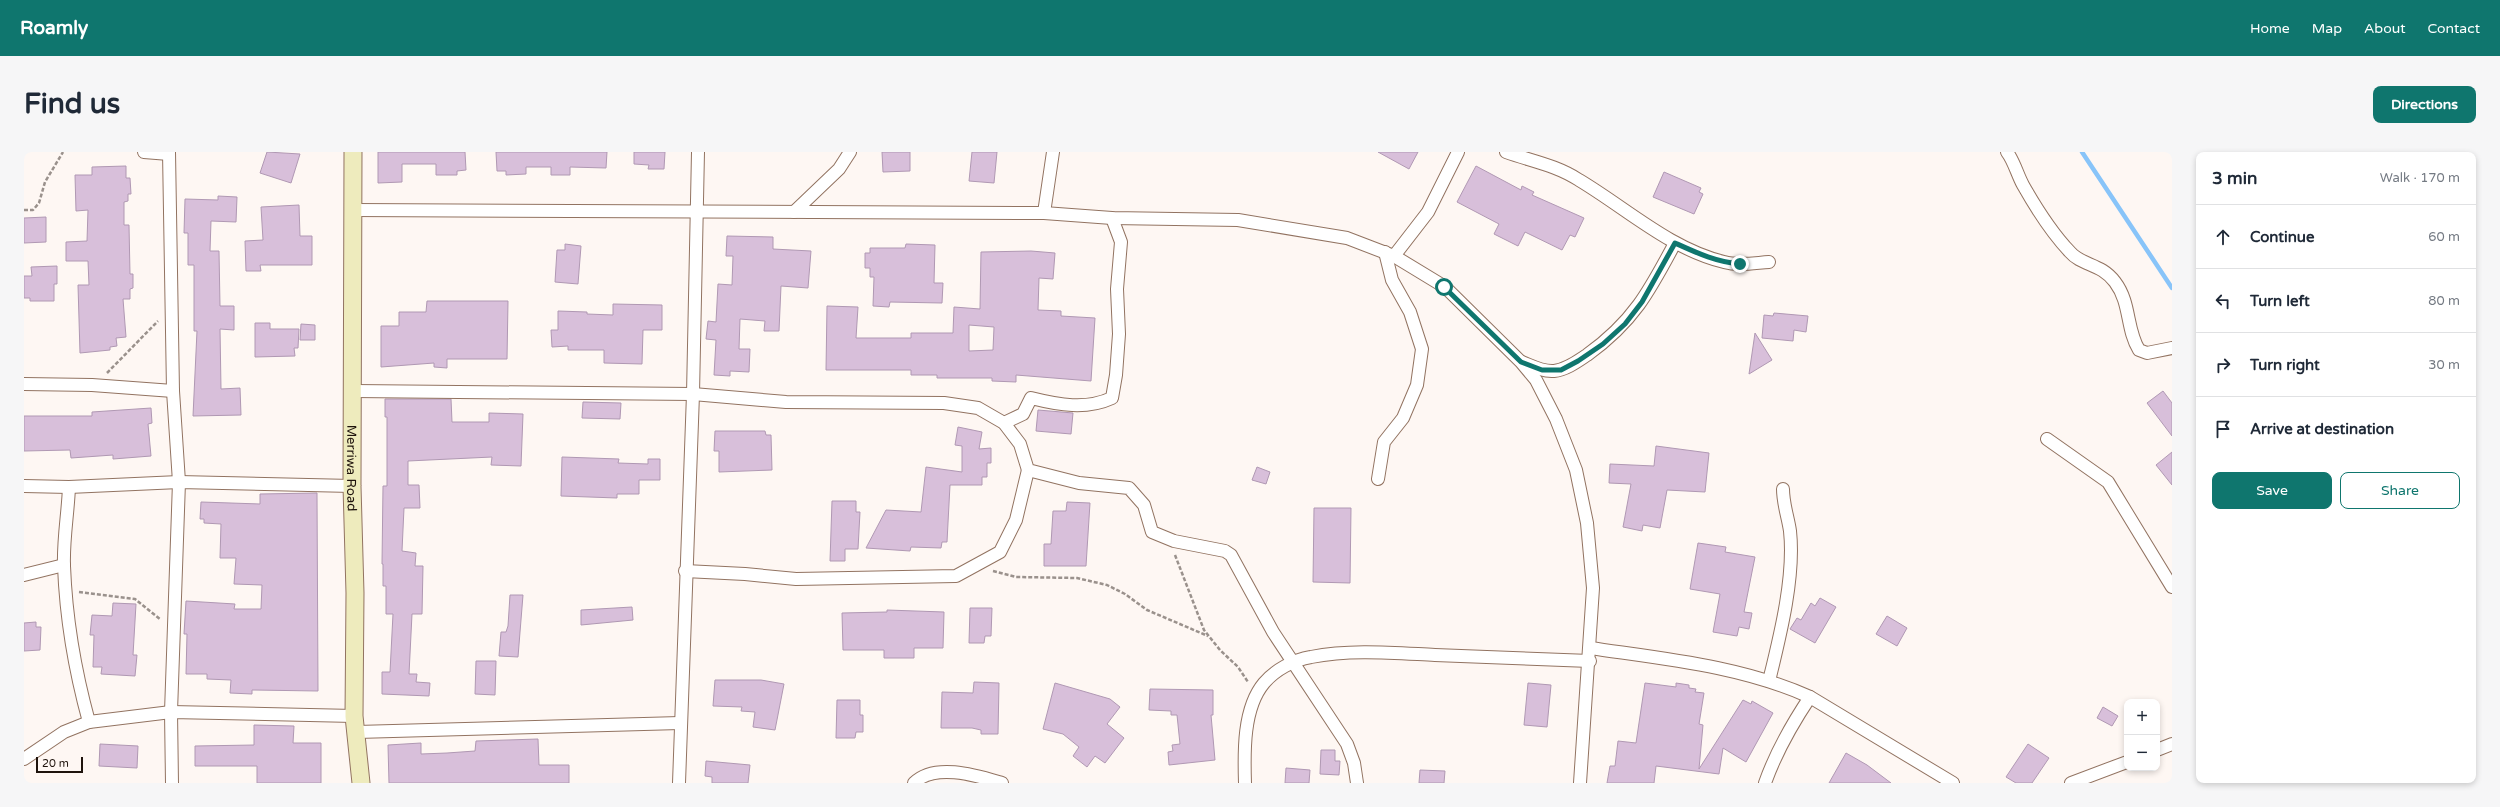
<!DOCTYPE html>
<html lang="en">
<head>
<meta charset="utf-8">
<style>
  :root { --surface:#fff; --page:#f6f6f7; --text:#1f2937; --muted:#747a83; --line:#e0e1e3; --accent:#0f766e }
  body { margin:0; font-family:"Varela Round",sans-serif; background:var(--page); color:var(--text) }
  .controls { position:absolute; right:12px; bottom:12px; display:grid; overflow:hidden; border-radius:8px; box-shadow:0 2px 6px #0003 }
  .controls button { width:36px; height:36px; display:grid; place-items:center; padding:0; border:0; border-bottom:1px solid var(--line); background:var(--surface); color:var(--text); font:20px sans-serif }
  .scale { position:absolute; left:12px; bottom:10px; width:47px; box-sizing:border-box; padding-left:4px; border:2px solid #1e130c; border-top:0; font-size:11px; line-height:14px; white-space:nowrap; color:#1e130c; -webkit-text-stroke:3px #fef7f3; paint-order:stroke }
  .stop { position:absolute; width:12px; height:12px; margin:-9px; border:3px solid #0f766e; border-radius:50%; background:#fff }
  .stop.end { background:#0f766e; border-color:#fff; box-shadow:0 1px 4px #0008 }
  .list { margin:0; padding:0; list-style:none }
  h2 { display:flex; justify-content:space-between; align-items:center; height:52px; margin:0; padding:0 16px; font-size:17px }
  h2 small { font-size:13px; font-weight:400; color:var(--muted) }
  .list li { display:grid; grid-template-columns:26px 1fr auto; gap:12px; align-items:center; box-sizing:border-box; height:64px; padding:0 16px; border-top:1px solid var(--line) }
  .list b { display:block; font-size:15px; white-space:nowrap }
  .list em { font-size:13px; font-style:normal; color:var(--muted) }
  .actions { display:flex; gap:8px; padding:12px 16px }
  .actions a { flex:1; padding:9px 0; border:1px solid var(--accent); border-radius:8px; text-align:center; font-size:14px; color:var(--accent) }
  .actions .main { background:var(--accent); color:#fff }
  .icon { flex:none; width:22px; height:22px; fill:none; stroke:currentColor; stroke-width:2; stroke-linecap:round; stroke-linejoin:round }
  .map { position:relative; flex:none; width:2148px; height:631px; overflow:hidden; border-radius:8px }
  header { display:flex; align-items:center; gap:24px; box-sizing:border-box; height:56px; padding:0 20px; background:var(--accent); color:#fff }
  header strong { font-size:19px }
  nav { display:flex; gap:22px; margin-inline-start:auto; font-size:14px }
  .intro { display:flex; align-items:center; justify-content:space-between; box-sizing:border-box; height:96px; padding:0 24px }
  h1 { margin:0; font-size:28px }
  .button { padding:10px 18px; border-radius:8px; background:var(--accent); color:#fff; font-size:14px; font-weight:700 }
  main { display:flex; gap:24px; padding:0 24px }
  aside { flex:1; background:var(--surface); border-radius:8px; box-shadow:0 2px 6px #0003 }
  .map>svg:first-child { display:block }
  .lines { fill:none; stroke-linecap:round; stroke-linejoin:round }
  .stream { stroke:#88c4f9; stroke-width:4.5 }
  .building { fill:#d8bfda; stroke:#b098b3; fill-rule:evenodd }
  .street-casing { stroke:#927361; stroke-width:14 }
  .secondary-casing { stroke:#927361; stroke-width:19 }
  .path { stroke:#9a918c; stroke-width:2.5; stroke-dasharray:4 2; stroke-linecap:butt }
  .street { stroke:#fff; stroke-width:12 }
  .secondary { stroke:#eeebbd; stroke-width:17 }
  .route { stroke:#0f766e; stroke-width:5 }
  .labels { text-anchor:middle; stroke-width:3; stroke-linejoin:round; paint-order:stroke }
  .street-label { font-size:13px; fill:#1e130c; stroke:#fef7f3 }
</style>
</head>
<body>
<header>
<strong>Roamly</strong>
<nav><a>Home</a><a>Map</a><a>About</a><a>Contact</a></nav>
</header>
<div class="intro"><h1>Find us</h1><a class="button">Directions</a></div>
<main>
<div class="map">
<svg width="2148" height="631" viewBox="0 0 2148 631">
  <rect width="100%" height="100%" fill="#fef7f3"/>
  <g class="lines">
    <polyline class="stream" points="2058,0 2148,136"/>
  </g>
  <g class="building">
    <polygon points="243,0 276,2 267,31 236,21"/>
    <polygon points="354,0 441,0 442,18 433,19 433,23 412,23 412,12 378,12 378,30 354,31"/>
    <polygon points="472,0 583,0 582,16 546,15 546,23 527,23 527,15 502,15 502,22 482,23 482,19 473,19"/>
    <polygon points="610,0 641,0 640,17 624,17 625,13 610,12"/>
    <polygon points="858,0 886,0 886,19 859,20"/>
    <polygon points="948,0 973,0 970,31 945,29"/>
    <polygon points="1354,0 1394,0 1385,17"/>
    <polygon points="102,14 102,26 106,26 107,42 104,42 104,49 100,50 100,73 105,73 106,122 109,122 109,136 106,137 106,147 99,147 102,185 92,186 93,194 86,195 86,198 56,201 54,133 65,133 64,109 42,109 42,90 63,89 64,58 52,59 51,23 68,23 68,15"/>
    <polygon points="1452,14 1497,38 1498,34 1510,40 1508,43 1560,66 1551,85 1546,83 1538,98 1501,80 1494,94 1470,82 1475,72 1433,50"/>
    <polygon points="1640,20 1677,36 1675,40 1679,42 1670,62 1629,45"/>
    <polygon points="194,44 213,45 212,70 187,69 186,99 195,99 196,154 210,154 210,178 196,177 197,237 216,236 217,263 169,264 173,179 170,179 170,113 164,113 164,81 160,81 161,47 194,48"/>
    <polygon points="275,53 276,84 288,84 288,113 236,113 237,119 222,119 221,89 239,88 237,55"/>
    <polygon points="22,65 22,90 0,91 0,66"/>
    <polygon points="703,84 749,85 749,97 787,99 784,136 757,134 755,179 740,179 741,169 716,167 715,197 726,197 725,220 706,219 706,224 690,223 692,188 682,187 684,169 692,170 694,132 708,133 709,104 702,104"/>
    <polygon points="541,92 557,94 554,132 531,130 533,98 541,98"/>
    <polygon points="882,92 911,93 910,131 919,131 918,151 866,150 865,155 849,154 850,125 846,125 846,116 841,116 841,101 846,101 846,96 881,96"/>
    <path d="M1007,99L1031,101L1029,127L1015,126L1014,158L1037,159V164L1071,166L1067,229L992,223V230L968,229V226H913V223H887V218H802L803,154L834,155L832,186H887V181H929L930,155L956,157L957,100ZM945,173L970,175L969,198L945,199Z"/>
    <polygon points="33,114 33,132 30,132 30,149 6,149 6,146 0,146 0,124 8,124 7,115"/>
    <polygon points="403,149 484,149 483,207 423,207 423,216 410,215 410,211 357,215 357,174 375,174 375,160 402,160"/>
    <polygon points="589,152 638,153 638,178 619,178 618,212 580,211 580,198 544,198 544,194 528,195 527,178 534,178 534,159 563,160 563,162 589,163"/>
    <polygon points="1750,161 1784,164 1782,180 1770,178 1769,189 1738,186 1740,163 1749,164"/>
    <polygon points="231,171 246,171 246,177 275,177 274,196 270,196 271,204 231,205"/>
    <polygon points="277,172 291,173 291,188 276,188"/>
    <polygon points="1731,181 1748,208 1725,222"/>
    <polygon points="2139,239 2148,251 2148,284 2123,251"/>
    <polygon points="361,247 427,247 428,270 465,270 465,261 499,262 497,314 467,313 468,305 384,309 384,333 395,333 396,356 380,356 378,399 392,401 391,414 399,414 398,462 388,462 385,522 393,522 392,530 406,531 405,544 358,542 358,520 366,520 369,462 362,462 362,434 359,434 359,412 358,412 359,334 363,334 363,265 361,265"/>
    <polygon points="559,250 597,251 596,267 558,266"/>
    <polygon points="127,256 128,271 124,272 127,304 89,307 89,303 47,306 46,298 0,299 0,264 68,264 68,260"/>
    <polygon points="1014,258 1049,261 1047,282 1012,279"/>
    <polygon points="934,275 958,280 955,297 967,296 967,311 963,311 963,325 958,325 958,333 926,333 923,390 918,390 917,396 887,395 886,399 842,396 862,358 897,360 902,315 938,320 938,294 931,293"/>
    <polygon points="691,279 741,279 742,283 747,283 748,318 695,320 695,299 690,299"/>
    <polygon points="1632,294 1685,301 1681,340 1643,338 1636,376 1619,373 1618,379 1599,375 1607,332 1585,331 1586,312 1630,314"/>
    <polygon points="2148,300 2148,333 2132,313"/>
    <polygon points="538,305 595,307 594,311 624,312 624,307 636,307 636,328 615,328 615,342 593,342 593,346 537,344"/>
    <polygon points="1233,315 1246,320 1242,332 1228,328"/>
    <polygon points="293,341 294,539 228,538 228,542 206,541 207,528 183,527 183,522 162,522 163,482 160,482 162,449 211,452 210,457 237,457 238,433 210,432 212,406 196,406 197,372 180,371 180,367 176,367 177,350 236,352 236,342"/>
    <polygon points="808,349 832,349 832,360 836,360 834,397 821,397 821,409 806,409"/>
    <polygon points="1043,350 1066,351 1062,414 1020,414 1020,392 1027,392 1029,359 1042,359"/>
    <polygon points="1290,356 1327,356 1326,431 1289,430"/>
    <polygon points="1674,391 1702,395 1701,400 1731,405 1720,460 1728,461 1725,477 1715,475 1713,484 1689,480 1696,442 1666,437"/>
    <polygon points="486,443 499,443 494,505 475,504 477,480 482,480 484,474"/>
    <polygon points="1796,446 1812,455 1791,491 1766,477 1773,466 1777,468 1787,451 1791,454"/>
    <polygon points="89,451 112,452 109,503 113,503 111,524 77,522 78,515 69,515 70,483 66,483 68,463 88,464"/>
    <polygon points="608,455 609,468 557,473 557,458"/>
    <polygon points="946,456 968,456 967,484 961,484 960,491 945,491"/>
    <polygon points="863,458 920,460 919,496 890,496 890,506 860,506 860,498 819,498 818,461 863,460"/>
    <polygon points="1863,464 1883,476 1873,494 1852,482"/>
    <polygon points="12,470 12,475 17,475 16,498 0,499 0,471"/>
    <polygon points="452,509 472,509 471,543 451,542"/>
    <polygon points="691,528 737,528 760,532 751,578 729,575 731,560 717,559 718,555 689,554"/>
    <polygon points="950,530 975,531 974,582 957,582 957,578 948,576 917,576 918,540 949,541"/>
    <polygon points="1031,531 1086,547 1096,555 1083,572 1100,586 1081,611 1071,604 1063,615 1049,604 1055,595 1039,582 1019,577"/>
    <polygon points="1504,531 1527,533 1523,575 1500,573"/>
    <polygon points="1621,531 1652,535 1652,531 1665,533 1665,536 1672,537 1671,540 1680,541 1675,572 1679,573 1675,617 1719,548 1727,552 1728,549 1749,561 1722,610 1699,596 1695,622 1632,614 1630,631 1583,631 1586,614 1591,614 1594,589 1612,591"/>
    <polygon points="1126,537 1189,538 1189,563 1187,563 1191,608 1145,613 1144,600 1149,599 1148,593 1156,592 1153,563 1147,563 1147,559 1125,558"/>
    <polygon points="813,548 836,548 836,563 839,563 839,580 832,580 831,586 812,586"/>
    <polygon points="2079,555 2094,564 2088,574 2073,566"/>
    <polygon points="230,573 270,574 269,591 297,591 297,631 233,631 233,614 171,614 171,594 230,593"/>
    <polygon points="514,587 515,613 545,613 545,631 365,631 364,593 397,591 397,602 423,601 451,599 452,589"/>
    <polygon points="76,592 114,594 113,616 75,614"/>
    <polygon points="2004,592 2025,606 2008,631 1992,631 1982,625"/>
    <polygon points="1297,598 1311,598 1311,609 1316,609 1315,623 1296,622"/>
    <polygon points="1822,601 1843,613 1867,631 1805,631"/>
    <polygon points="682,609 726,613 724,631 688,631 688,625 681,624"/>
    <polygon points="1262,616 1286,618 1285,631 1261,631"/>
    <polygon points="1396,618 1421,619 1420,631 1395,631"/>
  </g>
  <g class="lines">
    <g class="street-casing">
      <g id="street">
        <polyline points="120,0 145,2"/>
        <polyline points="145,0 149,239 155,330 147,560 148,631"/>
        <path d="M1482,0C1507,9 1532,13 1555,28C1602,56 1646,97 1700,110C1714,114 1730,111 1745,110"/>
        <path d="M1983,0C1990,9 1993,22 1999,33C2012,56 2028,81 2046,100C2058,114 2077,111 2091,130C2107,151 2102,177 2115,198L2123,201L2148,196"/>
        <polyline points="330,58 1020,61 1088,66 1214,68 1323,86 1370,104 1421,135 1497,210 1512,228 1532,267 1552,318 1563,371 1569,436 1556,631"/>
        <polyline points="770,60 815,17 826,0"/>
        <polyline points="1020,61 1029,0"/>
        <polyline points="1370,104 1404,60 1434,0"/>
        <path d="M1498,210C1508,214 1519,220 1530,219C1542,218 1554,209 1563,203C1609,170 1625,140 1651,91"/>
        <polyline points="0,232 68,233 149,239"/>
        <polyline points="330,239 669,242 762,250 920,251 954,256 980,271 996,292 1004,318 1055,331 1105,336 1120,353 1128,380 1150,389 1201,399 1207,403 1249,480 1323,592 1330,611 1333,631"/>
        <path d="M980,271L999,262L1007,246C1035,253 1062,258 1088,246L1092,223L1095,182L1093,137L1097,90L1088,66"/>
        <polyline points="2023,287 2084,330 2148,435"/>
        <polyline points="1354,327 1360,290 1379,266 1393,233 1398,197 1386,160 1368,128 1361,100"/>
        <polyline points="0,334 45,335 155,330 328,334"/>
        <path d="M45,335C44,361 39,388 40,414C42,467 51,519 65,570"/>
        <polyline points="661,419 721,422 772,427 932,424 976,400 992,368 1004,318"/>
        <polyline points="0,423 40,413"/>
        <path d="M1566,496C1641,507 1717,514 1786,545L1929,631"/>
        <path d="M1745,529C1756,484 1771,425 1766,379C1764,365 1759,352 1759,337"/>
        <polyline points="333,580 656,571"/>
        <polyline points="2133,598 2148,592"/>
        <polyline points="0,607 40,580 65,570 147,560 330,564"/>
        <polyline points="655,631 669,242 674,0"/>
        <path d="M890,631C911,610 954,624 978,631"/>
        <path d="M1221,631C1220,600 1219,556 1240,531C1251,518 1269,508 1287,505C1327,497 1370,501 1411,503C1463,505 1514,507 1566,509"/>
        <path d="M1741,631C1752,600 1768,572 1786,545"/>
        <polyline points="2047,631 2103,610"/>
      </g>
    </g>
    <g class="secondary-casing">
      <g id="secondary">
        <path id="s1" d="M329,0L328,334L331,441L330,564L337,631"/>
      </g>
    </g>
    <g class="path">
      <polyline points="0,58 9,58 15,51 21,30 39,0"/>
      <polyline points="83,221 134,169"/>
      <polyline points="1151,403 1180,478 1196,498 1214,515 1224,530"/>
      <polyline points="969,419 992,425 1053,426 1083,433 1101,442 1123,458 1184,484"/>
      <polyline points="55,440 111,447 137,468"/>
    </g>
    <use href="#street" class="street"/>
    <use href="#secondary" class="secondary"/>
  </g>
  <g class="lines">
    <path class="route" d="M1420,135L1497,210L1518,218H1537L1554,209L1579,192L1601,172L1618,150L1651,91C1673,101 1692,110 1716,112"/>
  </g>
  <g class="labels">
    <g class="street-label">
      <text dy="5" stroke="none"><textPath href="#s1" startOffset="316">Merriwa Road</textPath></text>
    </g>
  </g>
</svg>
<div class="controls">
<button>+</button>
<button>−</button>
</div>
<div class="scale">20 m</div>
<div class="stop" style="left:1420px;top:135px"></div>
<div class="stop end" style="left:1716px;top:112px"></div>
</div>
<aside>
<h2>3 min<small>Walk · 170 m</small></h2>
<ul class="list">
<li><svg class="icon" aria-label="ahead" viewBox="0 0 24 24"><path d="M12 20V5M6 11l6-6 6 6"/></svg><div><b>Continue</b></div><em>60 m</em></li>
<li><svg class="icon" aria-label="left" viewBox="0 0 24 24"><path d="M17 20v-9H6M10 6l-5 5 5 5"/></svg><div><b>Turn left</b></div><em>80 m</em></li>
<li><svg class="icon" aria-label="right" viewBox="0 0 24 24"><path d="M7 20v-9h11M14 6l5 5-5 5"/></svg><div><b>Turn right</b></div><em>30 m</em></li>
<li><svg class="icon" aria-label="arrive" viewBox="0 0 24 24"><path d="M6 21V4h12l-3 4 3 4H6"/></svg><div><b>Arrive at destination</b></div></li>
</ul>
<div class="actions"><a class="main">Save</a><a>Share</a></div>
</aside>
</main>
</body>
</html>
